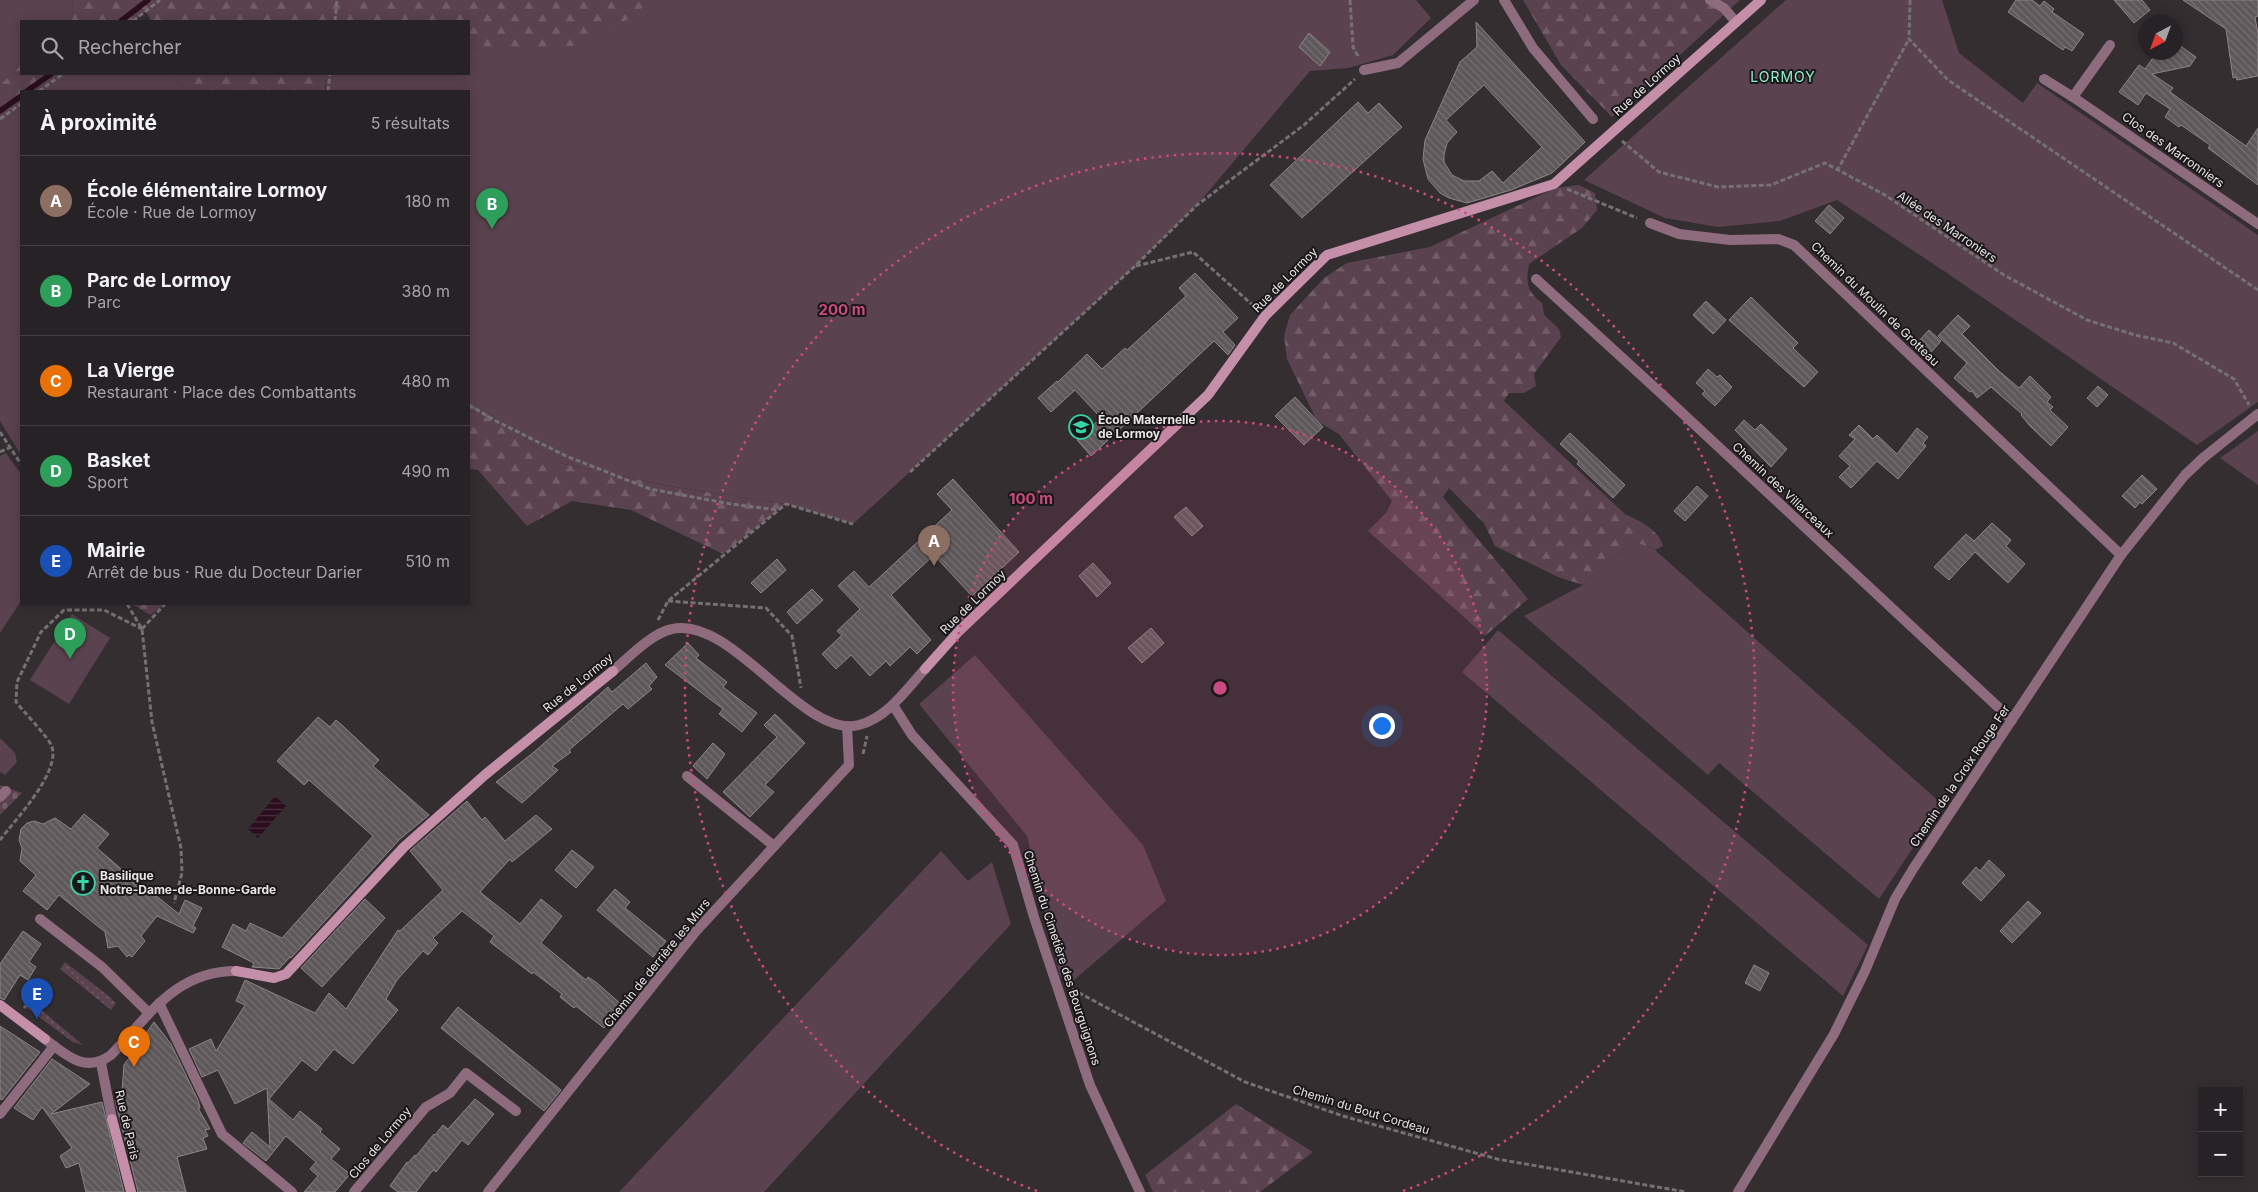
<!DOCTYPE html>
<html lang="fr">
<head>
<meta charset="utf-8">
<style>
  :root { --surface:#272225; --page:#2f2a2d; --text:#f1f3f6; --muted:#a4a4a7; --line:#433f42; --accent:#2563eb }
  body { margin:0; font-family:Inter,sans-serif; background:var(--page); color:var(--text) }
  .controls { position:absolute; right:15px; bottom:15px; display:grid; overflow:hidden; border-radius:0px; box-shadow:0 2px 12px #0003 }
  .controls button { width:45px; height:45px; display:grid; place-items:center; padding:0; border:0; border-bottom:1px solid var(--line); background:var(--surface); color:var(--text); font:25px sans-serif }
  .compass { position:absolute; left:2138px; top:15px; width:45px; height:45px; border-radius:50%; background:var(--surface); box-shadow:0 2px 12px #0003; rotate:221deg }
  .you { position:absolute; left:1381px; top:725px; width:18px; height:18px; margin:-12px; border:4px solid #fff; border-radius:50%; background:#1a73e8; box-shadow:0 0 0 8px #1a73e833 }
  .badge { display:grid; place-items:center; width:32px; height:32px; border-radius:50%; background:var(--accent); color:#fff; font-size:16px; font-weight:700 }
  .pin { position:absolute; translate:-50% -41px; filter:drop-shadow(0 1px 2px #0008) }
  .pin::after { content:''; position:absolute; top:26px; width:18px; height:15px; background:inherit; clip-path:polygon(0 0,100% 0,50% 100%) }
  .list { margin:0; padding:0; list-style:none }
  h2 { display:flex; justify-content:space-between; align-items:center; height:65px; margin:0; padding:0 20px; font-size:21px }
  h2 small { font-size:16px; font-weight:400; color:var(--muted) }
  .list li { display:grid; grid-template-columns:32px 1fr auto; gap:15px; align-items:center; box-sizing:border-box; height:90px; padding:0 20px; border-top:1px solid var(--line) }
  .list b { display:block; font-size:19px; white-space:nowrap }
  .list p { margin:0; font-size:16px; white-space:nowrap; color:var(--muted) }
  .list em { font-size:16px; font-style:normal; color:var(--muted) }
  .icon { flex:none; width:28px; height:28px; fill:none; stroke:currentColor; stroke-width:2; stroke-linecap:round; stroke-linejoin:round }
  .map { position:relative; flex:none; width:2258px; height:1192px; overflow:hidden }
  .search { position:absolute; background:var(--surface); box-shadow:0 2px 12px #0003; left:20px; top:20px; width:450px; height:55px; display:flex; align-items:center; gap:12px; box-sizing:border-box; padding:0 18px; border-radius:0px; color:var(--muted); font-size:19px }
  .panel { position:absolute; background:var(--surface); box-shadow:0 2px 12px #0003; left:20px; top:90px; width:450px; height:515px; border-radius:0px }
  .map>svg:first-child { display:block }
  .green { fill:#5a424e }
  .forest { fill:url(#forest-firs) }
  .cemetery { fill:url(#cemetery-stones) }
  .garden { fill:url(#garden-dots) }
  .water { fill:url(#water-rules) }
  .lines { fill:none; stroke-linecap:round; stroke-linejoin:round }
  .stream { stroke:#2a0e1e; stroke-width:5.5 }
  .building { fill:url(#building-back-hatch); stroke:#8c8487; fill-rule:evenodd }
  .path { stroke:#757072; stroke-width:3; stroke-dasharray:5 2.5; stroke-linecap:butt }
  .lane { stroke:#8f6c7d; stroke-width:10 }
  .street { stroke:#8f6c7d; stroke-width:10 }
  .secondary { stroke:#c58ea9; stroke-width:10 }
  .ring { fill:none; stroke:#cc4b7e; stroke-width:2.5; stroke-dasharray:2.5 5 }
  .labels { text-anchor:middle; stroke-width:4; stroke-linejoin:round; paint-order:stroke }
  .street-label { font-size:12px; fill:#e9e4e6; stroke:#1a1718 }
  .poi-label { font-size:12px; font-weight:bold; fill:#e9e4e6; stroke:#1a1718; text-anchor:start }
  .neighbourhood-label { font-size:14px; letter-spacing:1px; fill:#93eecd; stroke:#1a1718 }
  .centre { fill:#cc4b7e; stroke:#1a1718; stroke-width:2.5 }
  .ring-label { font-size:15px; text-anchor:middle; font-weight:bold; fill:#cc4b7e; stroke:#1a1718; stroke-width:4; stroke-linejoin:round; paint-order:stroke }
</style>
</head>
<body>
<div class="map">
<svg width="2258" height="1192" viewBox="0 0 2258 1192">
  <defs>
    <pattern id="forest-firs" width="22" height="20" patternUnits="userSpaceOnUse" patternTransform="scale(1.25)"><rect width="22" height="20" fill="#5a424e"/><path d="M5 1l3.5 6h-7zM16 11l3.5 6h-7z" fill="#725d68"/></pattern>
    <pattern id="cemetery-stones" width="16" height="16" patternUnits="userSpaceOnUse" patternTransform="scale(1.25)"><rect width="16" height="16" fill="#5a424e"/><path d="M2 7V4a2 2 0 0 1 4 0v3zM10 15v-3a2 2 0 0 1 4 0v3z" fill="#725d68"/></pattern>
    <pattern id="garden-dots" width="8" height="8" patternUnits="userSpaceOnUse" patternTransform="scale(1.25)"><rect width="8" height="8" fill="#5a424e"/><path d="M2 2h.1M6 6h.1" fill="none" stroke="#725d68" stroke-width="1.8" stroke-linecap="round"/></pattern>
    <pattern id="water-rules" width="6" height="5" patternUnits="userSpaceOnUse" patternTransform="scale(1.25)"><rect width="6" height="5" fill="#2a0e1e"/><path d="M0 2.5h6" fill="none" stroke="#49313f"/></pattern>
    <pattern id="building-back-hatch" width="6" height="6" patternUnits="userSpaceOnUse" patternTransform="scale(1.25)"><rect width="6" height="6" fill="#5f585b"/><path d="M-1 5l2 2M0 0l6 6M5-1l2 2" fill="none" stroke="#767073"/></pattern>
  </defs>
  <rect width="100%" height="100%" fill="#342e31"/>
  <g class="green">
    <polygon points="0,0 72,0 73,17 69,21 21,21 21,65 0,85"/>
    <polygon points="649,0 1416,0 1431,18 1393,55 1348,68 1310,71 1197,205 1135,266 853,524 786,504 675,487 559,463 488,413 469,404 469,91 326,91 326,74 469,74 469,47 481,50 634,16"/>
    <polygon points="1786,0 1942,0 1959,53 2023,103 2037,83 2258,235 2258,402 2197,445 1947,273 1837,200 1780,221 1718,227 1665,218 1584,180"/>
    <polygon points="63,74 173,74 177,82 194,91 39,91"/>
    <polygon points="21,107 21,455 0,421 0,125"/>
    <polygon points="2258,431 2258,485 2220,458"/>
    <polygon points="6,453 21,474 21,601 0,633 0,456"/>
    <polygon points="1633,541 1655,550 1942,804 1879,899 1719,763 1708,775 1524,616 1583,585"/>
    <polygon points="72,614 110,638 69,704 30,680"/>
    <polygon points="1498,630 1868,945 1843,996 1462,672"/>
    <polygon points="975,655 1143,845 1166,901 1074,980 1060,976 1027,836 919,704"/>
    <polygon points="0,738 15,753 17,762 5,775 0,772"/>
    <polygon points="941,851 968,881 992,862 1011,924 764,1192 619,1192"/>
  </g>
  <g class="forest">
    <polygon points="72,0 649,0 635,16 572,46 481,50 469,47 469,21 151,21 146,11 133,21 69,21 73,17"/>
    <polygon points="1523,0 1740,0 1612,117 1561,65"/>
    <polygon points="21,65 21,74 63,74 39,91 21,91 21,107 0,125 0,85"/>
    <polygon points="173,74 326,74 325,91 194,91 177,82"/>
    <path d="M1579,185L1595,193L1597,210L1582,228L1529,264C1526,283 1526,290 1542,303L1544,315L1559,329L1561,337L1534,374L1536,386L1524,393H1509L1504,401L1625,514C1640,521 1659,530 1663,546L1655,550L1633,541L1583,585L1558,577L1495,546L1484,523L1449,488L1443,497L1528,599L1485,636L1368,531L1386,513L1392,501L1339,434L1317,421L1287,359L1284,336L1290,315L1324,278L1347,263L1430,247L1555,188Z"/>
    <polygon points="469,404 488,413 559,463 674,487 786,504 723,554 631,510 572,501 527,526 478,470 469,469"/>
    <polygon points="132,604 166,604 150,615"/>
    <polygon points="1236,1104 1313,1152 1260,1192 1153,1192 1145,1175"/>
  </g>
  <polygon class="cemetery" points="0,785 22,793 0,815"/>
  <g class="garden">
    <polygon points="65,962 110,997 116,1003 111,1010 60,969"/>
    <polygon points="32,1002 83,1045 73,1042 27,1008"/>
  </g>
  <polygon class="water" points="275,796 286,806 258,838 248,829"/>
  <g class="lines">
    <g class="stream">
      <polyline points="121,21 148,0"/>
      <polyline points="27,91 51,74"/>
      <polyline points="0,111 21,96"/>
    </g>
  </g>
  <g class="building">
    <polygon points="2016,0 2032,0 2040,6 2044,1 2054,9 2052,12 2084,34 2072,51 2065,47 2063,50 2008,12"/>
    <polygon points="2114,0 2142,0 2150,10 2134,23"/>
    <polygon points="2183,0 2258,0 2258,16 2255,17 2258,34 2258,76 2237,80 2236,77 2233,78 2226,29"/>
    <path d="M1476,22L1585,142L1552,173L1511,190L1467,203L1449,198L1440,193L1428,179L1423,159L1425,140L1460,62L1477,47ZM1484,85L1542,147L1503,183L1492,171L1479,181H1464L1452,175L1444,162V155L1447,143L1457,132L1446,120Z"/>
    <polygon points="1309,33 1330,52 1320,66 1299,47"/>
    <polygon points="2176,43 2196,57 2190,66 2152,74 2173,88 2170,92 2246,146 2258,128 2258,185 2208,148 2210,145 2181,125 2179,127 2165,117 2170,109 2146,93 2138,105 2119,92 2139,65 2145,69 2157,52 2176,52"/>
    <polygon points="1358,102 1368,113 1379,103 1402,127 1302,218 1270,185"/>
    <polygon points="1829,205 1844,218 1830,234 1815,221"/>
    <polygon points="1195,273 1238,318 1223,332 1235,345 1228,355 1214,341 1091,456 1077,440 1101,418 1075,390 1051,412 1038,398 1057,381 1058,382 1087,354 1102,369 1125,348 1127,350 1186,296 1179,288"/>
    <polygon points="1751,297 1798,343 1793,348 1818,372 1804,387 1729,320"/>
    <polygon points="1706,301 1726,320 1713,334 1693,315"/>
    <polygon points="1958,315 1970,326 1962,334 1999,371 2019,388 2030,376 2051,397 2047,402 2053,407 2050,410 2068,427 2051,446 2030,426 2021,415 2022,414 1991,387 1977,398 1972,391 1970,392 1954,378 1967,363 1938,336"/>
    <polygon points="1929,330 1941,341 1927,357 1915,345"/>
    <polygon points="1708,369 1717,377 1720,375 1732,387 1715,406 1702,394 1705,391 1696,383"/>
    <polygon points="2098,386 2108,395 2097,407 2087,398"/>
    <polygon points="1295,397 1323,427 1304,445 1275,416"/>
    <polygon points="1744,420 1755,430 1761,424 1787,449 1771,467 1735,430"/>
    <polygon points="1859,425 1873,439 1877,435 1897,454 1917,428 1928,437 1923,443 1926,446 1898,479 1877,461 1851,488 1839,477 1850,466 1839,456 1855,439 1849,435"/>
    <polygon points="1570,433 1625,485 1613,498 1577,464 1579,461 1560,444"/>
    <polygon points="2142,475 2157,489 2142,504 2140,502 2135,508 2122,496"/>
    <polygon points="953,479 1019,552 972,596 934,555 891,595 931,640 917,654 910,647 890,666 886,661 870,676 851,655 836,669 822,654 842,635 837,631 860,609 838,586 854,571 869,587 910,549 952,510 937,494"/>
    <polygon points="1697,486 1708,496 1685,521 1674,511"/>
    <polygon points="1186,507 1203,526 1192,536 1174,517"/>
    <polygon points="1992,523 2011,540 2006,546 2025,564 2008,583 1975,552 1949,580 1934,567 1966,534 1974,541"/>
    <polygon points="777,559 786,570 761,593 751,583"/>
    <polygon points="1093,563 1111,583 1097,597 1079,576"/>
    <polygon points="812,589 823,600 797,624 787,612"/>
    <polygon points="1151,628 1164,643 1142,663 1128,648"/>
    <polygon points="688,643 699,655 696,658 727,682 723,687 757,713 742,732 719,714 723,709 665,665"/>
    <polygon points="646,663 657,677 649,686 652,689 628,709 623,704 569,750 571,752 552,766 558,770 522,803 496,782 534,752 608,687 612,692"/>
    <polygon points="775,714 805,743 765,785 774,792 750,817 723,792 777,737 764,725"/>
    <polygon points="318,717 330,727 336,720 344,727 379,760 373,766 429,815 400,839 291,958 290,957 279,969 252,967 254,963 222,947 233,924 246,931 250,923 282,938 373,836 309,780 304,785 277,761"/>
    <polygon points="713,743 725,754 707,779 693,766"/>
    <polygon points="467,801 482,820 485,817 505,841 536,815 552,829 512,862 510,859 480,892 520,924 541,899 562,916 541,943 586,980 588,977 597,983 622,1005 604,1028 576,1006 574,1008 560,997 562,994 533,972 532,974 490,942 494,936 462,911 433,938 438,943 428,955 423,951 397,980 386,999 398,1010 353,1064 334,1049 316,1071 302,1060 269,1099 293,1120 300,1111 322,1129 320,1132 340,1149 331,1159 350,1174 335,1192 304,1192 318,1176 310,1169 316,1162 286,1136 266,1161 243,1143 252,1132 270,1147 267,1088 235,1104 218,1070 202,1077 189,1049 211,1039 216,1051 245,1005 236,1001 245,980 315,1013 329,993 346,1009 398,930 400,931 443,890 410,851"/>
    <polygon points="84,814 109,834 97,848 149,893 150,891 179,914 185,900 202,908 193,926 196,928 193,933 157,916 141,936 145,941 132,957 129,955 127,957 118,946 108,948 105,932 59,895 47,910 23,891 36,875 20,861 22,848 19,840 21,829 27,823 34,821 43,824 55,818 71,829"/>
    <polygon points="572,850 594,867 576,888 555,870"/>
    <polygon points="1989,860 2005,875 1981,901 1962,883 1976,867 1980,871"/>
    <polygon points="615,889 630,902 625,908 666,941 653,957 597,910"/>
    <polygon points="365,899 385,918 322,987 301,968"/>
    <polygon points="2028,901 2041,913 2012,943 2000,931"/>
    <polygon points="23,931 41,944 29,962 36,967 28,980 20,975 4,1000 0,998 0,964"/>
    <polygon points="1754,965 1769,973 1760,991 1745,983"/>
    <polygon points="458,1007 561,1090 544,1111 441,1028"/>
    <polygon points="154,1022 171,1044 198,1100 200,1108 198,1108 210,1129 205,1130 208,1136 203,1138 207,1149 177,1157 186,1192 138,1192 115,1100 121,1104 124,1065"/>
    <polygon points="0,1026 40,1052 2,1100 0,1099"/>
    <polygon points="52,1059 90,1084 51,1114 102,1102 124,1192 86,1192 79,1163 66,1168 60,1156 72,1148 42,1107 33,1120 14,1108"/>
    <polygon points="475,1099 494,1114 468,1145 462,1140 436,1172 433,1170 416,1192 398,1192 390,1186 407,1162 408,1163 415,1155 416,1156 434,1134 435,1135 443,1125 448,1129"/>
  </g>
  <g class="lines">
    <g class="path">
      <polyline points="1350,0 1353,47 1359,58"/>
      <polyline points="1910,0 1909,39 1948,80 2258,290"/>
      <polyline points="133,21 160,0"/>
      <polyline points="335,21 337,0"/>
      <polyline points="39,91 63,74"/>
      <polyline points="328,91 330,74"/>
      <polyline points="0,119 21,104"/>
      <polyline points="1622,141 1659,172 1718,187 1771,185 1825,163 1885,195 2004,275 2087,320 2135,335 2173,343 2234,379 2249,405"/>
      <polyline points="1837,171 1909,39"/>
      <polyline points="1567,189 1637,218"/>
      <polyline points="1136,266 1193,252 1256,308"/>
      <polyline points="469,405 496,421 566,456 650,489 731,504 778,510"/>
      <polyline points="0,432 21,464"/>
      <polyline points="0,452 9,448"/>
      <polyline points="910,472 1135,266 1197,205 1304,125 1355,79"/>
      <polyline points="668,601 766,608 792,636 801,688"/>
      <polyline points="127,604 142,629 152,722 181,848 182,873 174,903"/>
      <polyline points="658,620 668,601 786,504 853,524"/>
      <polyline points="142,629 165,604"/>
      <polyline points="863,754 867,736"/>
      <path d="M0,840C15,820 60,773 52,747C50,739 23,711 16,702L17,682L41,632L64,610H104L142,629"/>
      <polyline points="1072,989 1245,1082 1343,1116 1497,1159 1686,1192"/>
      <polyline points="24,1008 30,1001"/>
    </g>
    <g class="lane">
      <polyline points="1504,0 1533,48 1593,119"/>
      <polyline points="1710,0 1724,8 1736,22"/>
      <polyline points="2110,45 2073,97 2258,224"/>
      <polyline points="1364,70 1398,63 1474,0"/>
      <polyline points="2044,79 2073,97"/>
      <polyline points="687,776 774,846"/>
      <polyline points="0,797 6,791"/>
      <polyline points="40,919 102,967 149,1013"/>
      <polyline points="0,1114 54,1046"/>
      <polyline points="488,1192 697,930 849,765 847,726"/>
    </g>
    <g class="street">
      <polyline points="1650,223 1679,234 1730,240 1778,239 1794,245 2121,555"/>
      <polyline points="1536,279 1665,397 2012,720"/>
      <path d="M613,671C628,658 652,633 672,629C732,615 804,740 859,725C888,717 906,690 925,669"/>
      <polyline points="893,705 912,735 1013,845 1034,917 1090,1085 1140,1192"/>
      <polyline points="159,1003 222,1134 292,1192"/>
      <path d="M45,1039C66,1055 85,1074 111,1055C149,1016 175,971 236,971"/>
      <polyline points="101,1063 112,1119"/>
      <polyline points="354,1192 426,1107 450,1093 466,1073 516,1111"/>
      <polyline points="1738,1192 1834,1034 1865,971 1895,899 1913,869 2121,555 2185,475 2203,458 2258,414"/>
    </g>
    <g class="secondary">
      <polyline points="925,669 959,631 1208,395 1265,316 1327,255 1554,184 1761,0"/>
      <polyline points="236,971 274,978 286,974 404,847 486,774 613,671"/>
      <polyline points="0,1005 45,1039"/>
      <polyline points="112,1119 131,1192"/>
    </g>
  </g>
  <circle cx="1220" cy="688" r="267" fill="#cc4b7e" fill-opacity=".12"/>
  <g class="ring">
    <circle cx="1220" cy="688" r="267"/>
    <path d="M1037 1191A535 535 0 1 1 1403 1191"/>
  </g>
  <defs>
    <g id="school-ring" transform="scale(1.25)"><circle r="9.5" fill="#1a1718" stroke="#37d4a6" stroke-width="1.5"/><path d="M0-5L7-2L0 1L-7-2ZM-4 1L0 2.5L4 1V4Q0 6-4 4Z" fill="#37d4a6"/></g>
    <g id="church-ring" transform="scale(1.25)"><circle r="9.5" fill="#1a1718" stroke="#37d4a6" stroke-width="1.5"/><path d="M-1.2-6h2.4v3.5h3.3v2.4h-3.3V6h-2.4V-.1h-3.3v-2.4h3.3Z" fill="#37d4a6"/></g>
  </defs>
  <g fill-rule="evenodd">
    <use href="#school-ring" x="1081" y="427"/>
    <use href="#church-ring" x="83" y="883"/>
  </g>
  <g class="labels">
    <g class="street-label">
      <text transform="translate(1647 85) rotate(-42)" y="4">Rue de Lormoy</text>
      <text transform="translate(2173 150) rotate(35)" y="4">Clos des Marronniers</text>
      <text transform="translate(1947 227) rotate(34)" y="4">Allée des Marroniers</text>
      <text transform="translate(1285 280) rotate(-45)" y="4">Rue de Lormoy</text>
      <text transform="translate(1875 304) rotate(44)" y="4">Chemin du Moulin de Grotteau</text>
      <text transform="translate(1783 490) rotate(43)" y="4">Chemin des Villarceaux</text>
      <text transform="translate(973 602) rotate(-44)" y="4">Rue de Lormoy</text>
      <text transform="translate(578 683) rotate(-39)" y="4">Rue de Lormoy</text>
      <text transform="translate(1960 776) rotate(-56)" y="4">Chemin de la Croix Rouge Fer</text>
      <text transform="translate(1062 958) rotate(72)" y="4">Chemin du Cimetière des Bourguignons</text>
      <text transform="translate(657 963) rotate(-51)" y="4">Chemin de derrière les Murs</text>
      <text transform="translate(1361 1110) rotate(17)" y="4">Chemin du Bout Cordeau</text>
      <text transform="translate(127 1125) rotate(77)" y="4">Rue de Paris</text>
      <text transform="translate(380 1143) rotate(-50)" y="4">Clos de Lormoy</text>
    </g>
    <g class="poi-label">
      <text x="1098" y="424">École Maternelle<tspan x="1098" dy="14">de Lormoy</tspan></text>
      <text x="100" y="880">Basilique<tspan x="100" dy="14">Notre-Dame-de-Bonne-Garde</tspan></text>
    </g>
    <g class="neighbourhood-label">
      <text x="1783" y="82">LORMOY</text>
    </g>
  </g>
  <circle cx="1220" cy="688" r="8" class="centre"/>
  <g class="ring-label">
    <text x="842" y="315">200 m</text>
    <text x="1031" y="504">100 m</text>
  </g>
</svg>
<div class="controls">
<button>+</button>
<button>−</button>
</div>
<svg class="compass" viewBox="-18 -18 36 36"><path d="M0-13l5 13h-10z" fill="#e53935"/><path d="M0 13l5-13h-10z" fill="#a4a4a7"/></svg>
<div class="you"></div>
<div class="pin badge" style="left:934px;top:566px;background:#8d6e63">A</div>
<div class="pin badge" style="left:492px;top:229px;background:#2e9e5b">B</div>
<div class="pin badge" style="left:134px;top:1067px;background:#e8710a">C</div>
<div class="pin badge" style="left:70px;top:659px;background:#2e9e5b">D</div>
<div class="pin badge" style="left:37px;top:1019px;background:#1a4fb4">E</div>
<div class="search"><svg class="icon" aria-label="search" viewBox="0 0 24 24"><circle cx="10" cy="10" r="6"/><path d="M15 15l6 6"/></svg>Rechercher</div>
<section class="panel">
<h2>À proximité<small>5 résultats</small></h2>
<ul class="list">
<li><span class="badge" style="background:#8d6e63">A</span><div><b>École élémentaire Lormoy</b><p>École · Rue de Lormoy</p></div><em>180 m</em></li>
<li><span class="badge" style="background:#2e9e5b">B</span><div><b>Parc de Lormoy</b><p>Parc</p></div><em>380 m</em></li>
<li><span class="badge" style="background:#e8710a">C</span><div><b>La Vierge</b><p>Restaurant · Place des Combattants</p></div><em>480 m</em></li>
<li><span class="badge" style="background:#2e9e5b">D</span><div><b>Basket</b><p>Sport</p></div><em>490 m</em></li>
<li><span class="badge" style="background:#1a4fb4">E</span><div><b>Mairie</b><p>Arrêt de bus · Rue du Docteur Darier</p></div><em>510 m</em></li>
</ul>
</section>
</div>
</body>
</html>
